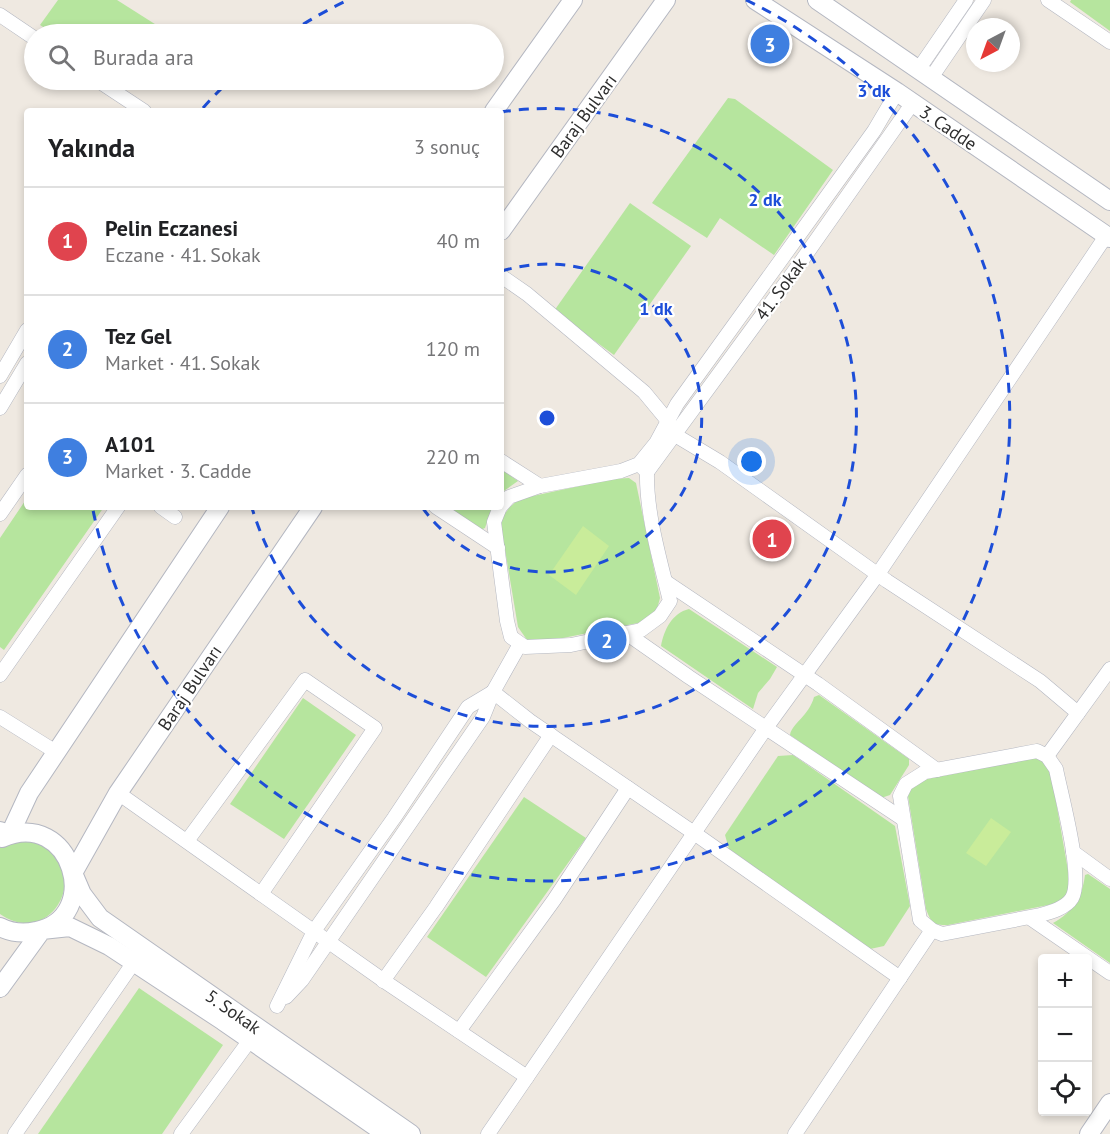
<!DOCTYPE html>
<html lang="tr">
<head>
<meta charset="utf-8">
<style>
  :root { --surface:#fff; --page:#f2f2f2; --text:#202124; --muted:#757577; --line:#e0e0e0; --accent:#0b8043 }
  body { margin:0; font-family:"PT Sans",sans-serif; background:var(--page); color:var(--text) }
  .controls { position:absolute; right:18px; bottom:18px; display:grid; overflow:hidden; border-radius:6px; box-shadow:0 3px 9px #0003 }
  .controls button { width:54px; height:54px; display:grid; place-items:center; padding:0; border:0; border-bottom:2px solid var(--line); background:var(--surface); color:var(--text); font:30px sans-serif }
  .compass { position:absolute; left:966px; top:18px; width:54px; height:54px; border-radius:50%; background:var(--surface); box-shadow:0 3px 9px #0003; rotate:221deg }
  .you { position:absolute; left:752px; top:462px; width:21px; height:21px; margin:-15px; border:4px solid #fff; border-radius:50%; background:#1a73e8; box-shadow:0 0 0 9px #1a73e833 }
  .badge { display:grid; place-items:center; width:39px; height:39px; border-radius:50%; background:var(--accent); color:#fff; font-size:20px; font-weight:700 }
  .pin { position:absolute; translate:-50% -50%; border:3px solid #fff; box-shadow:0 2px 6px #0006 }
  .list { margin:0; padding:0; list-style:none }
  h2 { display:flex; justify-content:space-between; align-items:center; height:78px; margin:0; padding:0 24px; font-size:26px }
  h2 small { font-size:20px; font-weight:400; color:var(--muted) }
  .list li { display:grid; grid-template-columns:39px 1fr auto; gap:18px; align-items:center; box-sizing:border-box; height:108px; padding:0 24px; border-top:2px solid var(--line) }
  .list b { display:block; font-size:22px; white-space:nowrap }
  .list p { margin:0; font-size:20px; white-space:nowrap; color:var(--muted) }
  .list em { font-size:20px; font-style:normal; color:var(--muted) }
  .icon { flex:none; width:33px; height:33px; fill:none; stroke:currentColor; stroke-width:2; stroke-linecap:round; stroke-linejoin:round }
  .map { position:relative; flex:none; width:1110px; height:1134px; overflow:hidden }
  .search { position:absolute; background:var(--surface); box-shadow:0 3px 9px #0003; left:24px; top:24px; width:480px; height:66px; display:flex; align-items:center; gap:15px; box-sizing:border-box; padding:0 21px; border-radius:33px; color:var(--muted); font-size:22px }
  .panel { position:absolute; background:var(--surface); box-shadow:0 3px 9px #0003; left:24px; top:108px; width:480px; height:402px; border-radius:6px }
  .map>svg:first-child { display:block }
  .green { fill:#b6e59e }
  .pitch { fill:#c9ec9a }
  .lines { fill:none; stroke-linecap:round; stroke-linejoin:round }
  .street-casing { stroke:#b4b7c1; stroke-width:15 }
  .secondary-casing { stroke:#b4b7c1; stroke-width:20 }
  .street { stroke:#fff; stroke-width:14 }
  .secondary { stroke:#fff; stroke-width:18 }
  .ring { fill:none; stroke:#1d4ed8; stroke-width:3; stroke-dasharray:10 8 }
  .labels { text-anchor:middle; stroke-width:4.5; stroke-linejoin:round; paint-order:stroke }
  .street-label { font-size:18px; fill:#2e2e2e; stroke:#fff }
  .centre { fill:#1d4ed8; stroke:#fff; stroke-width:3 }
  .ring-label { font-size:18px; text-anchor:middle; font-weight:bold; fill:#1d4ed8; stroke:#fff; stroke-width:4.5; stroke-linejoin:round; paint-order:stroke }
</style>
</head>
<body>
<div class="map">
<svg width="1110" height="1134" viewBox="0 0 1110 1134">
  <rect width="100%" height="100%" fill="#efe9e1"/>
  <g class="green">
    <polygon points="58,0 117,0 158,26 152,34 54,34 40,25"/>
    <polygon points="1071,0 1110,0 1110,31 1070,2"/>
    <polygon points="728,98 735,99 833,170 774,255 720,218 707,238 652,203"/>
    <polygon points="630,203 691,246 614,355 554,311"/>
    <polygon points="501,469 518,481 501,493"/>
    <polygon points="629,478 636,483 660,598 657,609 643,622 548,641 527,640 518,627 500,520 510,507 519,499 612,479"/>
    <polygon points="27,498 27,507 104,507 4,650 0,647 0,538"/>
    <polygon points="447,507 492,507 485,528 480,530"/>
    <path d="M689,609L777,667L770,679L758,693L753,709L661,646C664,630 672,613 689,609Z"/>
    <path d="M819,695L909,759V765L890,795L881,798L790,735C792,723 809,716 814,697Z"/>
    <polygon points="303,698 356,735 284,839 230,804"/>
    <polygon points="793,755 895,826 910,906 884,946 870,949 729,849 725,835 778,756"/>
    <path d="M1040,757L1050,767L1070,882L1069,894L1058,903L948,925C932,925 932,924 926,909L908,796L911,785L922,780Z"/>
    <polygon points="524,797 586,838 486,977 427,937"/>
    <path d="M24,840C100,851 58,954 0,914V848L10,842Z"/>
    <path d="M1088,874L1110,889V963L1053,923C1073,912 1082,898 1085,875Z"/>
    <polygon points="139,988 223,1045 162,1134 38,1134"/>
  </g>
  <g class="pitch">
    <polygon points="583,526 609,546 576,595 549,575"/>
    <polygon points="991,818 1011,832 986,866 966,853"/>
  </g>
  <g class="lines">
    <g class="street-casing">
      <g id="street">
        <polyline points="1048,0 1110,42"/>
        <polyline points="0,15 34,38"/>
        <polyline points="918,70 966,0"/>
        <polyline points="931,78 984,0"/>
        <polyline points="97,80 144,111"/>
        <polyline points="501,276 527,294 644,392 668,421 675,435 720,462 887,581 1040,681 1078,713"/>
        <polyline points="0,376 27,330"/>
        <polyline points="0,408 27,363"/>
        <polyline points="501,461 540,486"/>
        <polyline points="647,472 793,273 912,104"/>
        <polyline points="501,506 509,497 540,486 621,471 639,464 656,443 677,404 874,131 897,92"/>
        <polyline points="161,507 175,517"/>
        <polyline points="436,507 498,548"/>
        <path d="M500,507L494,522L507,621L511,637L525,647L571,645L641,630L660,616L670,601C660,560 646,513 647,472L642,467"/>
        <polyline points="0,514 27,475"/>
        <polyline points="666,582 818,684 937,770"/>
        <polyline points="626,633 689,677 903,819"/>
        <polyline points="520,644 493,692 530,721 694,833 900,978"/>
        <polyline points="0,675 118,507"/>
        <polyline points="0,717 56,752"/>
        <path d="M1037,751L1047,756L1056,769C1061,795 1084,877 1072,898C1066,908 1051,912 1040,915L942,934L932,930L920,920L900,796L906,784L925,772Z"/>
        <polyline points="1047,756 1110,669"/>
        <polyline points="118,793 387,983 527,1077"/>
        <polyline points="187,841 305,680 375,728 261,894"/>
        <polyline points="1073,852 1110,879"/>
        <polyline points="1030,918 1110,973"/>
        <polyline points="383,981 436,907 551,735"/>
        <polyline points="286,997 302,980 483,717 493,692"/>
        <polyline points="277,1006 314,931 394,818 468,707 493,692"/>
        <polyline points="459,1031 554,900 628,788"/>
        <polyline points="15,1134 134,962"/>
        <polyline points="181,1134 250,1040"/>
        <polyline points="488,1134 766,728 878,574 1106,236"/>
        <polyline points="795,1134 932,930"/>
      </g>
    </g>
    <g class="secondary-casing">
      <g id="secondary">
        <polyline points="755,0 897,92 1110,238"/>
        <polyline points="817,0 1110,201"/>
        <polyline points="494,111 573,0"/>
        <polyline points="501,231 666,0"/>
        <polyline points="313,507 118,793 73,873 82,894 100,918 411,1134"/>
        <polyline points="0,831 10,834 29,793 220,507"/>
        <path d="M0,927C12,933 23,934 36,931C104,918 72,807 2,838"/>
        <polyline points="0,988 42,930 70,927 109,946 223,1021 386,1134"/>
        <polyline points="1089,1134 1110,1103"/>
      </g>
    </g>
    <use href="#street" class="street"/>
    <use href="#secondary" class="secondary"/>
  </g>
  <g class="ring">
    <path d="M502 271A154 154 0 1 1 422 507"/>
    <path d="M501 112A309 309 0 1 1 252 508"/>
    <path d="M203 108A463 463 0 0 1 228 82M288 34A463 463 0 0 1 348 0M746 0A463 463 0 1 1 93 510"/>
  </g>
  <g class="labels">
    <g class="street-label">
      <text transform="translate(584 116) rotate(-54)" y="6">Baraj Bulvarı</text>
      <text transform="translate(948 128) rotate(34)" y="6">3. Cadde</text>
      <text transform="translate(781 289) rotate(-54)" y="6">41. Sokak</text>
      <text transform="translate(190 688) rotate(-56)" y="6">Baraj Bulvarı</text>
      <text transform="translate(233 1012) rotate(35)" y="6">5. Sokak</text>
    </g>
  </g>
  <circle cx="547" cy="418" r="9" class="centre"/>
  <g class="ring-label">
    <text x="874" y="97">3 dk</text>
    <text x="765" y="206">2 dk</text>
    <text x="656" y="315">1 dk</text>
  </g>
</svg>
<div class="controls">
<button>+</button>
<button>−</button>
<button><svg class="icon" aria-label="locate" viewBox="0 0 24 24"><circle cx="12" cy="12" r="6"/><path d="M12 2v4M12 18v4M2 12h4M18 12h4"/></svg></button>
</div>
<svg class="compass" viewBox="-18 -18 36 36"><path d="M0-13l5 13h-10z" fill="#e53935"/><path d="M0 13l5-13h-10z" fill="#757577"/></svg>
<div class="you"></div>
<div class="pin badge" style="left:772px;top:539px;background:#e0444e">1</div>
<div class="pin badge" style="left:607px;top:640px;background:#3f7fe0">2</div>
<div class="pin badge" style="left:770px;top:44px;background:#3f7fe0">3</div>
<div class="search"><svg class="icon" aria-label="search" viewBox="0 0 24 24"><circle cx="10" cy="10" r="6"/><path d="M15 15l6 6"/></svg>Burada ara</div>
<section class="panel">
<h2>Yakında<small>3 sonuç</small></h2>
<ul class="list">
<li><span class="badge" style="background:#e0444e">1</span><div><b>Pelin Eczanesi</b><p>Eczane · 41. Sokak</p></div><em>40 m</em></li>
<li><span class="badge" style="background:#3f7fe0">2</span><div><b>Tez Gel</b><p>Market · 41. Sokak</p></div><em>120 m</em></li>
<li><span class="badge" style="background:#3f7fe0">3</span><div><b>A101</b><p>Market · 3. Cadde</p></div><em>220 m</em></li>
</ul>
</section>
</div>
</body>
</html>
